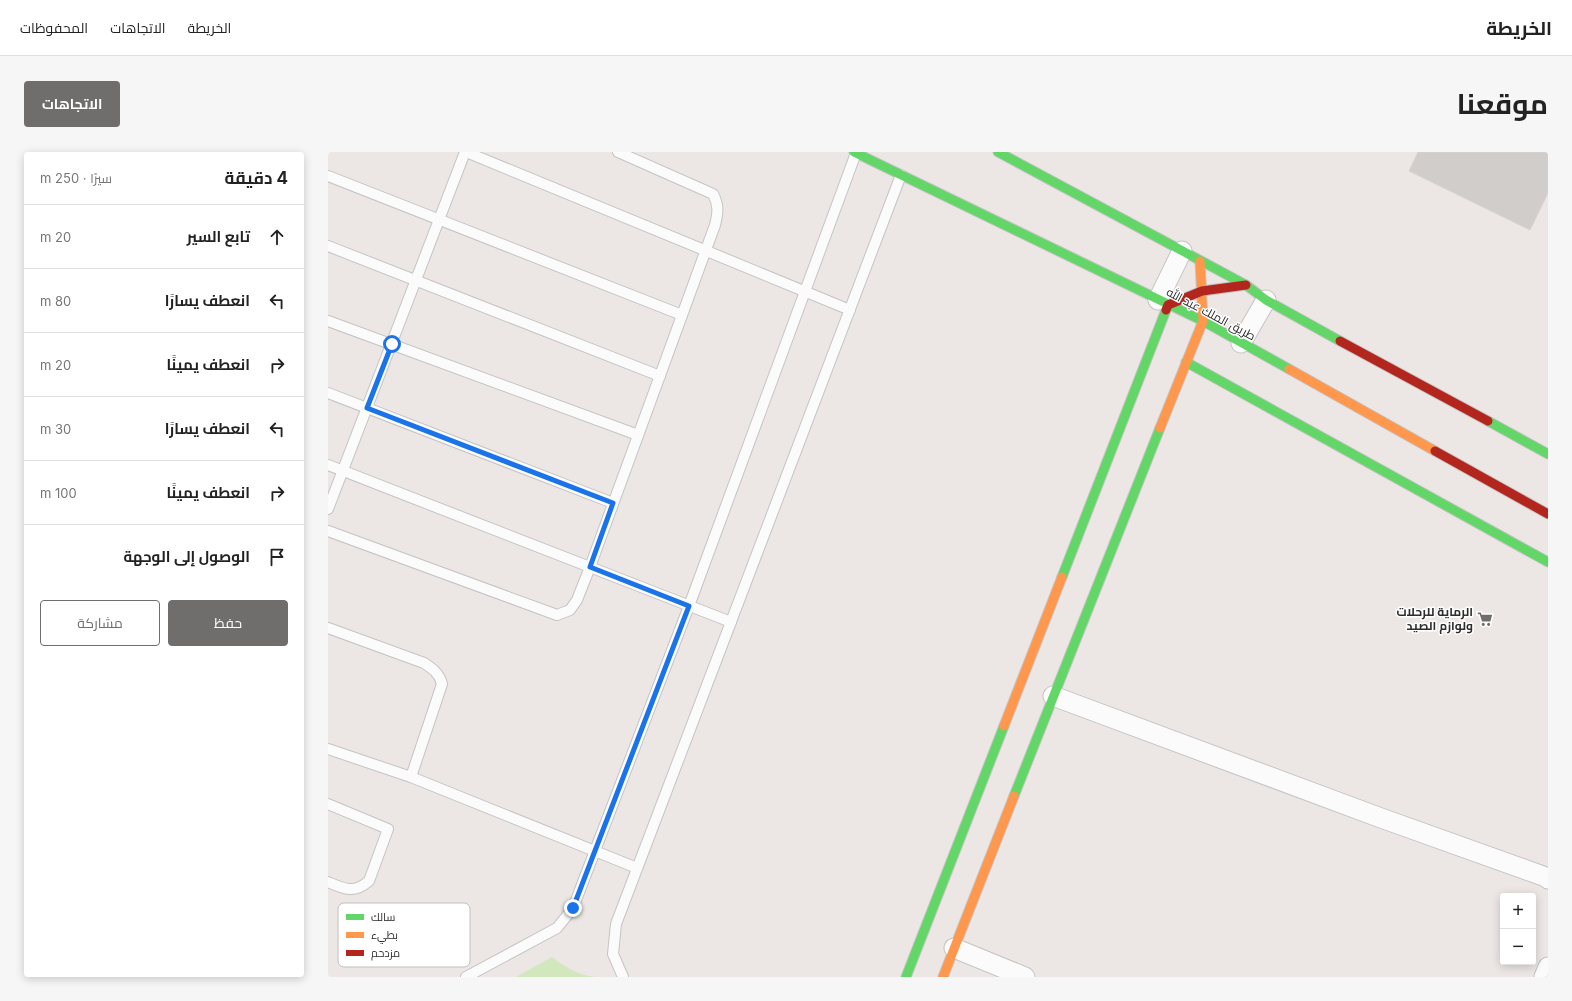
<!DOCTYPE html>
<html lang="ar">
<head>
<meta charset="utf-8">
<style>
  :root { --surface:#fff; --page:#f6f6f6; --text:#222; --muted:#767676; --line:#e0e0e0; --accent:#706e6d }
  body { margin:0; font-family:Inter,Cairo,sans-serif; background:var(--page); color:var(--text); direction:rtl }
  .controls { position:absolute; right:12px; bottom:12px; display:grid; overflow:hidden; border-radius:4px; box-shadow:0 2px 10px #0003 }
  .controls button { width:36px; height:36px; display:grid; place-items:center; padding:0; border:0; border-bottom:1px solid var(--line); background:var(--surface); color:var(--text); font:20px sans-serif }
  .stop { position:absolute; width:12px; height:12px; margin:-9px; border:3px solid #1a73e8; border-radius:50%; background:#fff }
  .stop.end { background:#1a73e8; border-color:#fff; box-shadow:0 1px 4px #0008 }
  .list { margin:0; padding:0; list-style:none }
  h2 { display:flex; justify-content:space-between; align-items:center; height:52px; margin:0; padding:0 16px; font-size:17px }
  h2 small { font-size:13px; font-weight:400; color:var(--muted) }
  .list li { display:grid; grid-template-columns:26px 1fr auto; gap:12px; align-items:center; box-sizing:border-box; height:64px; padding:0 16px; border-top:1px solid var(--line) }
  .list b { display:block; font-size:15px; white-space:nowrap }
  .list em { font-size:13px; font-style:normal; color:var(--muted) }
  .actions { display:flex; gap:8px; padding:12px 16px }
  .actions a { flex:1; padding:9px 0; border:1px solid var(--accent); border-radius:4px; text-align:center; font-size:14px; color:var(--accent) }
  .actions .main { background:var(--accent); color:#fff }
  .icon { flex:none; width:22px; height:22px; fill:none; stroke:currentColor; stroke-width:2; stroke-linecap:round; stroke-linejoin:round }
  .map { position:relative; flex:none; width:1220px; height:825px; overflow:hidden; direction:ltr; border-radius:4px }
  header { display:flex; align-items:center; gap:24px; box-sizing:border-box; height:56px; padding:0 20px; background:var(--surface); border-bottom:1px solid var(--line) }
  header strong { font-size:19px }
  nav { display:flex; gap:22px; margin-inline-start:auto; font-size:14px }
  .intro { display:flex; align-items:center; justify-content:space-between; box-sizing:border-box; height:96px; padding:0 24px }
  h1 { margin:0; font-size:28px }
  .button { padding:10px 18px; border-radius:4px; background:var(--accent); color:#fff; font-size:14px; font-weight:700 }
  main { display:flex; gap:24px; padding:0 24px }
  aside { flex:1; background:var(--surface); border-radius:4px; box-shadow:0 2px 10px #0003 }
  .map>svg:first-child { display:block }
  .green { fill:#d2e7bc }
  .building { fill:#d1cdca; stroke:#d7d3d0 }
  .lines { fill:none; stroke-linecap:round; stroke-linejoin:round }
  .lane-casing { stroke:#c5c4c4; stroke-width:12 }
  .street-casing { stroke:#c5c4c4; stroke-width:21 }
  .fast-casing { stroke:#c5c4c4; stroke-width:11 }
  .slow-casing { stroke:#c5c4c4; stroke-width:11 }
  .jam-casing { stroke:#c5c4c4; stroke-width:11 }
  .lane { stroke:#fcfbfb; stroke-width:10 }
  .street { stroke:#fcfbfb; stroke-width:19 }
  .fast { stroke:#63d668; stroke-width:9 }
  .slow { stroke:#ff974d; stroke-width:9 }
  .jam { stroke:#b3261e; stroke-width:9 }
  .route { stroke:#1a73e8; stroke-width:5 }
  .labels { text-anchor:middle; stroke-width:3; stroke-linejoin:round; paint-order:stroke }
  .street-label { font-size:12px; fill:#2d2d2d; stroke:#fff }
  .poi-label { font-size:12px; font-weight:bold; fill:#2d2d2d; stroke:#fff; text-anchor:end }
  .key { fill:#fff; stroke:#c0c0c0; stroke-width:1 }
  .key-label { font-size:11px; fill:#2d2d2d }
</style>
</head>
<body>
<header>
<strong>الخريطة</strong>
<nav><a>الخريطة</a><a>الاتجاهات</a><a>المحفوظات</a></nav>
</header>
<div class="intro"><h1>موقعنا</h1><a class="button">الاتجاهات</a></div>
<main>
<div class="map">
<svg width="1220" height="825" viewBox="0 0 1220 825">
  <rect width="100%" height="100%" fill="#ece7e4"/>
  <path class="green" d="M224,805C237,815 250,823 267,825H188Z"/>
  <polygon class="building" points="1090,0 1220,0 1220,41 1202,78 1081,19"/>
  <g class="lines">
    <g class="lane-casing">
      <g id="lane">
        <polyline points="138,0 522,158"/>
        <polyline points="0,24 354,163"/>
        <polyline points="0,94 332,224"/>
        <polyline points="0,169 310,283"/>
        <polyline points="0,241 285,351"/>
        <polyline points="0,313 403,470"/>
        <polyline points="0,357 137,0"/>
        <path d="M0,379L229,463L242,458L249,448L262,415L387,73C390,61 391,53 385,42L290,0"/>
        <path d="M0,476L96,511C105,517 111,521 114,532L83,625"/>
        <polyline points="0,597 83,625 309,716"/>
        <path d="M0,652L60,677L41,729C26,742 16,737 0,730"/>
        <polyline points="138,825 229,776 245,756 361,454 528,1"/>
        <polyline points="295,825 285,802 288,772 573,23"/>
      </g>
    </g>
    <g class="street-casing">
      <g id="street">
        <polyline points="830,148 854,99"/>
        <polyline points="913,191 938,148"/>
        <polyline points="725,544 1053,666 1218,725 1220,727"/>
        <polyline points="626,796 697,825"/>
        <polyline points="1216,825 1220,815"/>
      </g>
    </g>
    <g class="fast-casing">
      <g id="fast">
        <polyline points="526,0 875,169 961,217"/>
        <polyline points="670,0 918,133 938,148 1012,189"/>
        <polyline points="858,210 1220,410"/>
        <polyline points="1160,269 1220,302"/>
        <polyline points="734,425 838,158"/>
        <polyline points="686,644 832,276"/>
        <polyline points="578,825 676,574"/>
      </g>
    </g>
    <g class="slow-casing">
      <g id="slow">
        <polyline points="961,217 1107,299"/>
        <polyline points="832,276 875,169 872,109"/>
        <polyline points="676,574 734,425"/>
        <polyline points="615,825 686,644"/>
      </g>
    </g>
    <g class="jam-casing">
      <g id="jam">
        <polyline points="838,158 840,153 874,139 918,133"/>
        <polyline points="1012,189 1160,269"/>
        <polyline points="1107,299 1220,362"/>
      </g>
    </g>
    <use href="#lane" class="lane"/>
    <use href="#street" class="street"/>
    <use href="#fast" class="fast"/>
    <use href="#slow" class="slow"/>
    <use href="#jam" class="jam"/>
  </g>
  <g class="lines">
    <polyline class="route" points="64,192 39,256 285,351 262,415 361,454 245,756"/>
  </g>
  <defs>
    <g id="supermarket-bare" transform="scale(1.2)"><path d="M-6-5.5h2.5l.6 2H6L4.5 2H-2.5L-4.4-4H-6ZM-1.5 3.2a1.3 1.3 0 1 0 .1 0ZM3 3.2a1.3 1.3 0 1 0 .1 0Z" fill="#706e6d" stroke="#fff" stroke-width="2.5" paint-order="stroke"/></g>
  </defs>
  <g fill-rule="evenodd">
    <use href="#supermarket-bare" x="1157" y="467"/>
  </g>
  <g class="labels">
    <g class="street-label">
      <text transform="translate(883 162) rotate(28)" y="4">طريق الملك عبد الله</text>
    </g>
    <g class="poi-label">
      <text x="1145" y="464">الرماية للرحلات<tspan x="1145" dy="14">ولوازم الصيد</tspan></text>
    </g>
  </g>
  <rect x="10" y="751" width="132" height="64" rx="6" class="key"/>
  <rect x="18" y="762" width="18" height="6" fill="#63d668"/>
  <rect x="18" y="780" width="18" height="6" fill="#ff974d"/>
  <rect x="18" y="798" width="18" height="6" fill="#b3261e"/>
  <g class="key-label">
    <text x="43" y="769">سالك</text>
    <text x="43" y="787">بطيء</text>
    <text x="43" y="805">مزدحم</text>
  </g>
</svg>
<div class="controls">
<button>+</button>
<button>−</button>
</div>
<div class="stop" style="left:64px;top:192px"></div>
<div class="stop end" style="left:245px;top:756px"></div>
</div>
<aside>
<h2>4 دقيقة<small>سيرًا · 250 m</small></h2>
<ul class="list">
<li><svg class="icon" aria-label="ahead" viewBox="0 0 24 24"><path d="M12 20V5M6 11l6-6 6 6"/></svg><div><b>تابع السير</b></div><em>20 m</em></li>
<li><svg class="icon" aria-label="left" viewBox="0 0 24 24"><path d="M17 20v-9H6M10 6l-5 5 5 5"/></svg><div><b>انعطف يسارًا</b></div><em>80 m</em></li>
<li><svg class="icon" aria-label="right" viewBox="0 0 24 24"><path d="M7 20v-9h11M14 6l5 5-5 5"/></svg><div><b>انعطف يمينًا</b></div><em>20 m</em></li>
<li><svg class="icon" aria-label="left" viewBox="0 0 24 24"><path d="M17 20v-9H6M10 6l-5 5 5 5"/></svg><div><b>انعطف يسارًا</b></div><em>30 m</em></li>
<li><svg class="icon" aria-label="right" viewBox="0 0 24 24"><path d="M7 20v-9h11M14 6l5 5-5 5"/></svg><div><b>انعطف يمينًا</b></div><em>100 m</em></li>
<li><svg class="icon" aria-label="arrive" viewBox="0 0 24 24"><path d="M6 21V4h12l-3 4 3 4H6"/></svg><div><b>الوصول إلى الوجهة</b></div></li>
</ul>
<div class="actions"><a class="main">حفظ</a><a>مشاركة</a></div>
</aside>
</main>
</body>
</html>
